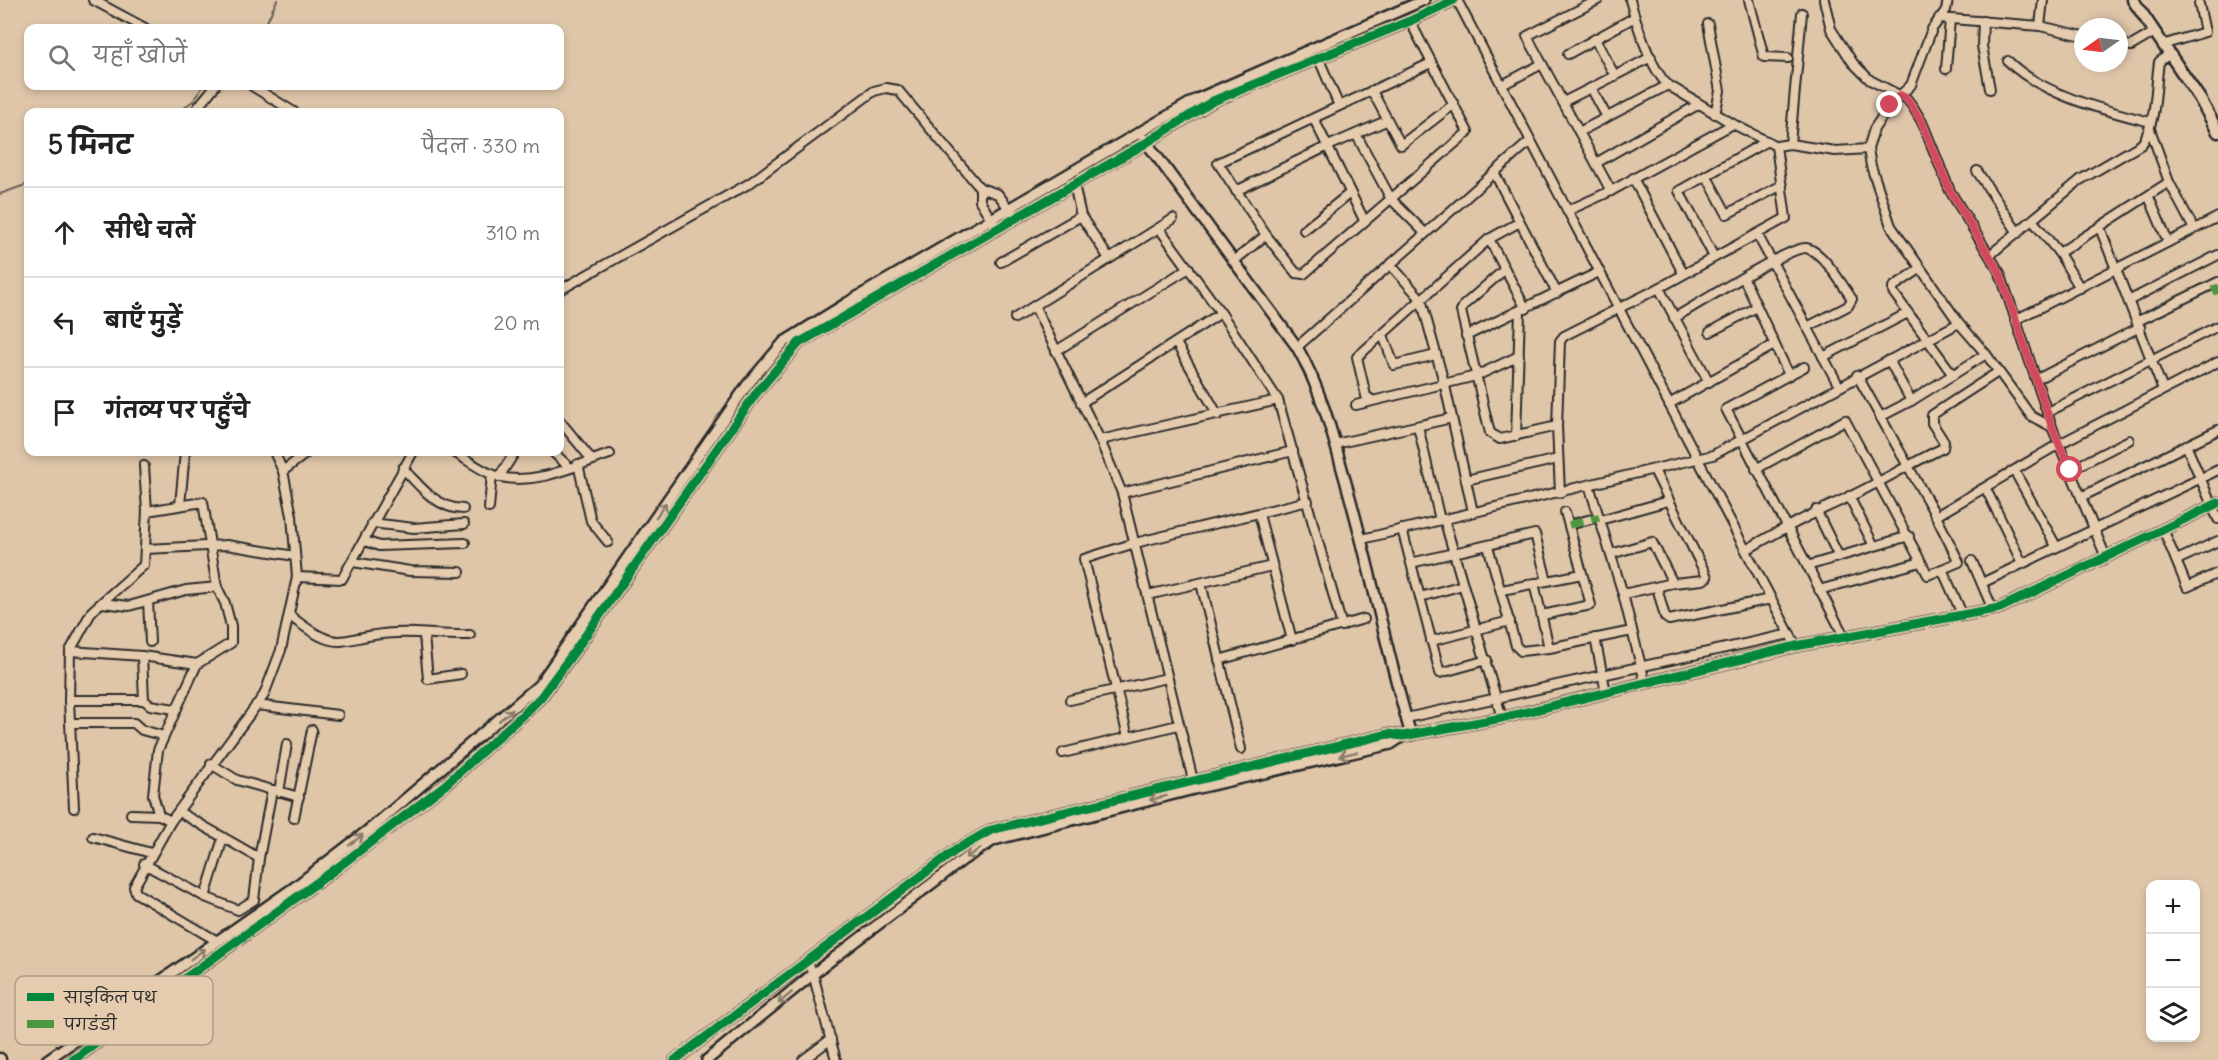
<!DOCTYPE html>
<html lang="hi">
<head>
<meta charset="utf-8">
<style>
  :root { --surface:#fff; --page:#f2f2f2; --text:#222; --muted:#767676; --line:#e0e0e0 }
  body { margin:0; font-family:Delius,"Playpen Sans Deva",sans-serif; background:var(--page); color:var(--text) }
  .controls { position:absolute; right:18px; bottom:18px; display:grid; overflow:hidden; border-radius:12px; box-shadow:0 3px 9px #0003 }
  .controls button { width:54px; height:54px; display:grid; place-items:center; padding:0; border:0; border-bottom:2px solid var(--line); background:var(--surface); color:var(--text); font:30px sans-serif }
  .compass { position:absolute; left:2074px; top:18px; width:54px; height:54px; border-radius:50%; background:var(--surface); box-shadow:0 3px 9px #0003; rotate:256deg }
  .stop { position:absolute; width:18px; height:18px; margin:-14px; border:4px solid #d1495b; border-radius:50%; background:#fff }
  .stop.end { background:#d1495b; border-color:#fff; box-shadow:0 2px 6px #0008 }
  .list { margin:0; padding:0; list-style:none }
  h2 { display:flex; justify-content:space-between; align-items:center; height:78px; margin:0; padding:0 24px; font-size:26px }
  h2 small { font-size:20px; font-weight:400; color:var(--muted) }
  .list li { display:grid; grid-template-columns:39px 1fr auto; gap:18px; align-items:center; box-sizing:border-box; height:90px; padding:0 24px; border-top:2px solid var(--line) }
  .list b { display:block; font-size:22px; white-space:nowrap }
  .list em { font-size:20px; font-style:normal; color:var(--muted) }
  .icon { flex:none; width:33px; height:33px; fill:none; stroke:currentColor; stroke-width:2; stroke-linecap:round; stroke-linejoin:round }
  .map { position:relative; flex:none; width:2218px; height:1060px; overflow:hidden }
  .search { position:absolute; background:var(--surface); box-shadow:0 3px 9px #0003; left:24px; top:24px; width:540px; height:66px; display:flex; align-items:center; gap:15px; box-sizing:border-box; padding:0 21px; border-radius:12px; color:var(--muted); font-size:22px }
  .panel { position:absolute; background:var(--surface); box-shadow:0 3px 9px #0003; left:24px; top:108px; width:540px; height:348px; border-radius:12px }
  .map>svg:first-child { display:block }
  .lines { fill:none; stroke-linecap:round; stroke-linejoin:round }
  .stream { stroke:#6b6258; stroke-width:2 }
  .minor-casing { stroke:#2b2b2b; stroke-width:12 }
  .tertiary-casing { stroke:#2b2b2b; stroke-width:14 }
  .secondary-casing { stroke:#2b2b2b; stroke-width:15 }
  .minor { stroke:#e6ccae; stroke-width:8 }
  .tertiary { stroke:#e6ccae; stroke-width:9 }
  .secondary { stroke:#e6ccae; stroke-width:10 }
  .quiet { stroke:#4d9640; stroke-width:8; stroke-dasharray:15 8; stroke-linecap:butt }
  .cycleway-casing { stroke:#e6ccae; stroke-width:13 }
  .cycleway { stroke:#00873e; stroke-width:9 }
  .oneway { stroke:#887c6c }
  .route { stroke:#d1495b; stroke-width:8 }
  .key { fill:#e6ccae; stroke:#ae9c87; stroke-width:1.5 }
  .key-label { font-size:16px; fill:#2b2b2b }
</style>
</head>
<body>
<div class="map">
<svg width="2218" height="1060" viewBox="0 0 2218 1060">
  <rect width="100%" height="100%" fill="#dfc6a9"/>
  <filter id="ink" filterUnits="userSpaceOnUse"><feTurbulence type="fractalNoise" baseFrequency=".0167" numOctaves="2"/><feDisplacementMap in="SourceGraphic" scale="12" xChannelSelector="R" yChannelSelector="G"/><feConvolveMatrix kernelMatrix="1 2 1 2 8 2 1 2 1" color-interpolation-filters="sRGB"/></filter>
  <g filter="url(#ink)">
    <g class="lines">
      <g class="stream">
        <polyline points="264,28 277,0"/>
        <polyline points="179,112 194,100 203,86"/>
        <polyline points="0,194 28,184"/>
      </g>
      <g class="minor-casing">
        <g id="minor">
          <polyline points="93,0 145,28"/>
          <polyline points="1457,0 1796,646"/>
          <polyline points="1598,0 1527,36 1611,191"/>
          <path d="M1630,0C1636,22 1651,70 1668,85L1733,124L1776,146L1790,144L1835,151L1868,149"/>
          <polyline points="1749,0 1764,57 1788,58"/>
          <polyline points="1824,0 1831,29 1853,63 1870,80 1907,99 1913,107 1922,122 1950,191 2000,273 2052,427 2105,555"/>
          <polyline points="1948,0 1946,10 1932,29 1911,85 1890,105 1874,129 1868,149 1871,166 1891,226 1959,323 1986,354 2031,416 2052,427"/>
          <polyline points="1939,18 2040,26 2083,36"/>
          <polyline points="1410,21 1468,132 1304,274 1296,273 1266,235 1218,163 1431,63"/>
          <polyline points="1983,21 1982,46 1990,89"/>
          <polyline points="1708,24 1720,91 1715,114"/>
          <polyline points="2040,26 2043,0"/>
          <polyline points="1595,39 1615,76"/>
          <polyline points="2119,44 2131,46 2153,33"/>
          <polyline points="2162,45 2205,32 2199,4"/>
          <polyline points="1568,54 1635,17"/>
          <polyline points="1318,57 1339,106"/>
          <path d="M2008,61C2042,95 2104,110 2150,122"/>
          <polyline points="1946,69 1950,19"/>
          <polyline points="1502,85 1542,64"/>
          <polyline points="252,86 294,112"/>
          <polyline points="1372,91 1401,145 1454,104"/>
          <polyline points="1563,102 1591,88"/>
          <polyline points="200,112 198,107 215,86"/>
          <polyline points="1607,117 1591,88 1651,57"/>
          <polyline points="1314,119 1364,220"/>
          <polyline points="1579,132 1668,85"/>
          <polyline points="1356,134 1391,199 1425,233"/>
          <polyline points="1790,144 1802,13"/>
          <polyline points="1596,163 1699,104"/>
          <polyline points="1977,171 2018,233"/>
          <polyline points="1495,174 1557,293"/>
          <polyline points="1707,177 1727,214 1782,185"/>
          <polyline points="1633,178 1683,273"/>
          <polyline points="2169,182 2194,229"/>
          <polyline points="1074,184 1081,216 1108,257"/>
          <polyline points="980,188 980,201 997,229"/>
          <polyline points="1236,191 1326,147 1386,121"/>
          <polyline points="2149,197 2168,242"/>
          <polyline points="1567,211 1611,191 1733,124"/>
          <polyline points="2033,221 2059,253 2080,288"/>
          <polyline points="1159,228 1221,313 1278,400 1342,626"/>
          <polyline points="2100,228 2163,390"/>
          <polyline points="1304,230 1350,193"/>
          <polyline points="1757,234 1839,386"/>
          <polyline points="1489,239 1526,309"/>
          <polyline points="2059,253 2169,182 2150,129"/>
          <path d="M1990,255L2080,180L2142,144C2157,120 2155,89 2159,62L2168,55"/>
          <polyline points="1714,257 1679,191 1767,141"/>
          <polyline points="1234,261 1266,235"/>
          <polyline points="1001,262 1081,216"/>
          <polyline points="1390,264 1421,299 1445,386 1473,512"/>
          <polyline points="1505,269 1464,305 1461,311 1490,433 1500,439 1557,426"/>
          <polyline points="1920,269 1893,287 1893,292 1953,375"/>
          <polyline points="1744,279 1789,375"/>
          <polyline points="1659,288 1709,382"/>
          <polyline points="560,290 750,183 874,91 886,88 898,90 980,188 998,194 1012,213"/>
          <polyline points="2130,300 2218,255"/>
          <polyline points="1034,305 1100,440 1122,493 1193,780"/>
          <polyline points="1015,318 1173,219"/>
          <path d="M1674,318C1695,306 1790,246 1806,248C1823,251 1843,286 1852,299L1848,306L1807,327"/>
          <polyline points="2015,320 2218,217"/>
          <polyline points="2138,321 2218,282"/>
          <polyline points="1710,332 1757,307"/>
          <polyline points="1383,335 1394,365 1436,355"/>
          <polyline points="1466,336 1599,272"/>
          <polyline points="1176,343 1218,415"/>
          <polyline points="1297,347 1529,142"/>
          <polyline points="1056,351 1189,268"/>
          <polyline points="1823,357 1906,314"/>
          <polyline points="1889,360 1911,401 1986,354"/>
          <polyline points="1804,367 1726,409 1845,638"/>
          <polyline points="2037,379 2140,327"/>
          <polyline points="1372,400 1366,396 1357,357 1489,239 1518,223"/>
          <polyline points="1081,403 1221,313"/>
          <polyline points="1669,404 1774,345"/>
          <polyline points="1356,405 1476,376 1519,356"/>
          <polyline points="2048,412 2218,326"/>
          <polyline points="1880,417 1911,401"/>
          <polyline points="560,421 592,460"/>
          <polyline points="1418,426 1440,520"/>
          <polyline points="1516,436 1520,311"/>
          <polyline points="1100,440 1278,400"/>
          <polyline points="1335,444 1452,418"/>
          <polyline points="2186,445 2218,519"/>
          <path d="M453,452C467,459 482,472 497,476C534,487 576,465 610,454"/>
          <polyline points="553,452 569,467"/>
          <polyline points="578,464 591,521 608,542"/>
          <polyline points="144,466 147,511 144,565 92,611 70,651 69,700 144,700 150,705 175,709"/>
          <path d="M403,468C419,486 438,509 463,509"/>
          <polyline points="1756,469 1845,420 1928,575 1959,562 1936,516 1857,375"/>
          <polyline points="2070,470 2129,440"/>
          <polyline points="283,471 308,452"/>
          <polyline points="2015,472 2056,546"/>
          <polyline points="499,477 515,452"/>
          <polyline points="1466,480 1558,459"/>
          <polyline points="1589,485 1623,594 1645,682"/>
          <polyline points="1986,489 2022,563"/>
          <polyline points="1122,493 1293,451"/>
          <polyline points="1560,493 1557,426 1560,341 1564,336 1659,288 1786,218 1776,146"/>
          <polyline points="1849,496 1874,546"/>
          <polyline points="2081,497 2218,430"/>
          <polyline points="180,505 185,452"/>
          <polyline points="489,508 492,474"/>
          <polyline points="1816,510 1838,555"/>
          <polyline points="147,511 203,502 217,587 225,603 231,626 231,643 197,664 158,750 153,795 159,815"/>
          <polyline points="1259,514 1292,640"/>
          <polyline points="1936,516 2059,444 2218,362"/>
          <polyline points="1444,519 1502,718"/>
          <polyline points="1600,520 1668,501"/>
          <polyline points="372,523 414,528 464,524"/>
          <polyline points="1569,525 1599,517"/>
          <polyline points="1402,529 1440,673 1487,660"/>
          <polyline points="2163,529 2187,587 2218,573"/>
          <polyline points="1362,539 1713,455 1959,323"/>
          <polyline points="365,541 379,546 465,543"/>
          <polyline points="1488,546 1516,646 1521,651 1549,648 1632,631"/>
          <polyline points="145,549 227,545 295,556"/>
          <path d="M1746,550C1780,530 1813,513 1849,497C1881,482 1911,463 1943,448L1944,442L1932,423V415L1998,372"/>
          <polyline points="1611,554 1652,542 1673,583"/>
          <polyline points="2177,560 2218,541"/>
          <polyline points="1972,561 1993,610"/>
          <polyline points="353,562 410,571 460,572"/>
          <polyline points="1411,563 1535,534 1547,581"/>
          <polyline points="1807,566 1909,536"/>
          <polyline points="1942,569 1963,616"/>
          <polyline points="297,577 342,579 413,452"/>
          <polyline points="1201,583 1241,749"/>
          <polyline points="1534,583 1549,648"/>
          <polyline points="1982,583 2218,470"/>
          <polyline points="1657,587 1665,617 1669,620 1771,599"/>
          <polyline points="1502,590 1582,574"/>
          <polyline points="1819,590 1921,562"/>
          <polyline points="1623,594 1673,583 1703,580 1707,577 1654,470"/>
          <polyline points="1148,595 1272,566"/>
          <polyline points="1420,597 1463,585"/>
          <polyline points="148,601 150,642"/>
          <polyline points="102,603 129,606 186,590 217,587"/>
          <path d="M289,615C343,658 338,635 396,633C421,632 446,636 470,635"/>
          <polyline points="1542,615 1591,605 1565,512"/>
          <polyline points="424,636 428,679 461,674"/>
          <polyline points="1595,638 1606,692"/>
          <polyline points="1431,641 1510,621"/>
          <polyline points="70,651 142,656 197,664"/>
          <polyline points="142,656 144,700"/>
          <polyline points="1219,660 1364,619"/>
          <polyline points="69,700 74,808"/>
          <polyline points="1070,700 1167,678"/>
          <polyline points="256,705 338,715"/>
          <polyline points="1406,718 1790,634"/>
          <polyline points="70,723 134,723 142,730 164,736"/>
          <polyline points="1128,737 1084,559 1135,543 1308,501"/>
          <polyline points="1063,753 1178,725"/>
          <polyline points="274,790 299,797"/>
          <polyline points="279,792 287,744"/>
          <polyline points="179,812 259,858 272,790 237,780 211,764"/>
          <polyline points="131,814 159,815 171,821"/>
          <polyline points="294,818 312,730"/>
          <polyline points="93,837 151,853"/>
          <polyline points="144,864 205,897 238,910 254,900 259,858"/>
          <polyline points="205,897 223,838"/>
          <polyline points="217,941 136,893 134,887 171,821 264,695 281,650 297,577 292,516 283,471 274,452"/>
          <polyline points="807,961 813,974 836,1060"/>
          <polyline points="803,1060 831,1039"/>
        </g>
      </g>
      <g class="tertiary-casing">
        <g id="tertiary">
          <path d="M1144,139L1297,347C1320,387 1332,432 1344,476C1369,562 1386,650 1411,735"/>
          <polyline points="47,1060 292,889 375,825 539,685 748,384 784,342 847,303 1197,99 1424,0"/>
          <polyline points="73,1060 337,868 445,785 528,710 541,697 574,652 757,392 799,343 1146,143 1213,101 1410,21 1454,0"/>
          <polyline points="675,1060 956,850 991,830 1388,734 1403,736 1502,718 1796,646 2000,608 2218,503"/>
          <polyline points="707,1060 813,974 964,859 994,840 1194,789 1391,744 1403,736"/>
        </g>
      </g>
      <g class="secondary-casing">
        <g id="secondary">
          <polyline points="2133,0 2200,99 2218,132"/>
          <polyline points="0,1059 0,1060"/>
        </g>
      </g>
      <use href="#minor" class="minor"/>
      <use href="#tertiary" class="tertiary"/>
      <use href="#secondary" class="secondary"/>
      <g class="quiet">
        <polyline points="2214,285 2218,294"/>
        <polyline points="1569,525 1599,517"/>
      </g>
      <g class="cycleway-casing">
        <g id="cycleway">
          <polyline points="73,1060 337,868 445,785 528,710 541,697 574,652 757,392 799,343 1146,143 1213,101 1410,21 1454,0"/>
          <polyline points="675,1060 956,850 991,830 1388,734 1403,736 1502,718 1796,646 2000,608 2218,503"/>
        </g>
      </g>
      <use href="#cycleway" class="cycleway"/>
    </g>
    <defs><path id="oneway-shaft" d="M-6 0H5M1.5-3L5.5 0L1.5 3" fill="none" stroke-width="1.6" stroke-linecap="round" stroke-linejoin="round" transform="scale(1.5)"/></defs>
    <g class="oneway">
      <use href="#oneway-shaft" transform="translate(661 510) rotate(-55)"/>
      <use href="#oneway-shaft" transform="translate(506 715) rotate(-40)"/>
      <use href="#oneway-shaft" transform="translate(1348 754) rotate(167)"/>
      <use href="#oneway-shaft" transform="translate(1158 798) rotate(166)"/>
      <use href="#oneway-shaft" transform="translate(356 840) rotate(-37)"/>
      <use href="#oneway-shaft" transform="translate(973 853) rotate(148)"/>
      <use href="#oneway-shaft" transform="translate(198 954) rotate(-36)"/>
      <use href="#oneway-shaft" transform="translate(785 998) rotate(140)"/>
    </g>
  </g>
  <g class="lines" filter="url(#ink)">
    <polyline class="route" points="1890,105 1900,95 1907,99 1922,122 1950,191 2000,273 2052,427 2070,470"/>
  </g>
  <rect x="15" y="976" width="198" height="69" rx="9" class="key"/>
  <rect x="27" y="993" width="27" height="8" fill="#00873e"/>
  <rect x="27" y="1020" width="27" height="8" fill="#4d9640"/>
  <g class="key-label">
    <text x="64" y="1003">साइकिल पथ</text>
    <text x="64" y="1030">पगडंडी</text>
  </g>
</svg>
<div class="controls">
<button>+</button>
<button>−</button>
<button><svg class="icon" aria-label="layers" viewBox="0 0 24 24"><path d="M12 4l9 5-9 5-9-5zM3 14l9 5 9-5"/></svg></button>
</div>
<svg class="compass" viewBox="-18 -18 36 36"><path d="M0-13l5 13h-10z" fill="#e53935"/><path d="M0 13l5-13h-10z" fill="#767676"/></svg>
<div class="stop" style="left:2070px;top:470px"></div>
<div class="stop end" style="left:1890px;top:105px"></div>
<div class="search"><svg class="icon" aria-label="search" viewBox="0 0 24 24"><circle cx="10" cy="10" r="6"/><path d="M15 15l6 6"/></svg>यहाँ खोजें</div>
<section class="panel">
<h2>5 मिनट<small>पैदल · 330 m</small></h2>
<ul class="list">
<li><svg class="icon" aria-label="ahead" viewBox="0 0 24 24"><path d="M12 20V5M6 11l6-6 6 6"/></svg><div><b>सीधे चलें</b></div><em>310 m</em></li>
<li><svg class="icon" aria-label="left" viewBox="0 0 24 24"><path d="M17 20v-9H6M10 6l-5 5 5 5"/></svg><div><b>बाएँ मुड़ें</b></div><em>20 m</em></li>
<li><svg class="icon" aria-label="arrive" viewBox="0 0 24 24"><path d="M6 21V4h12l-3 4 3 4H6"/></svg><div><b>गंतव्य पर पहुँचे</b></div></li>
</ul>
</section>
</div>
</body>
</html>
